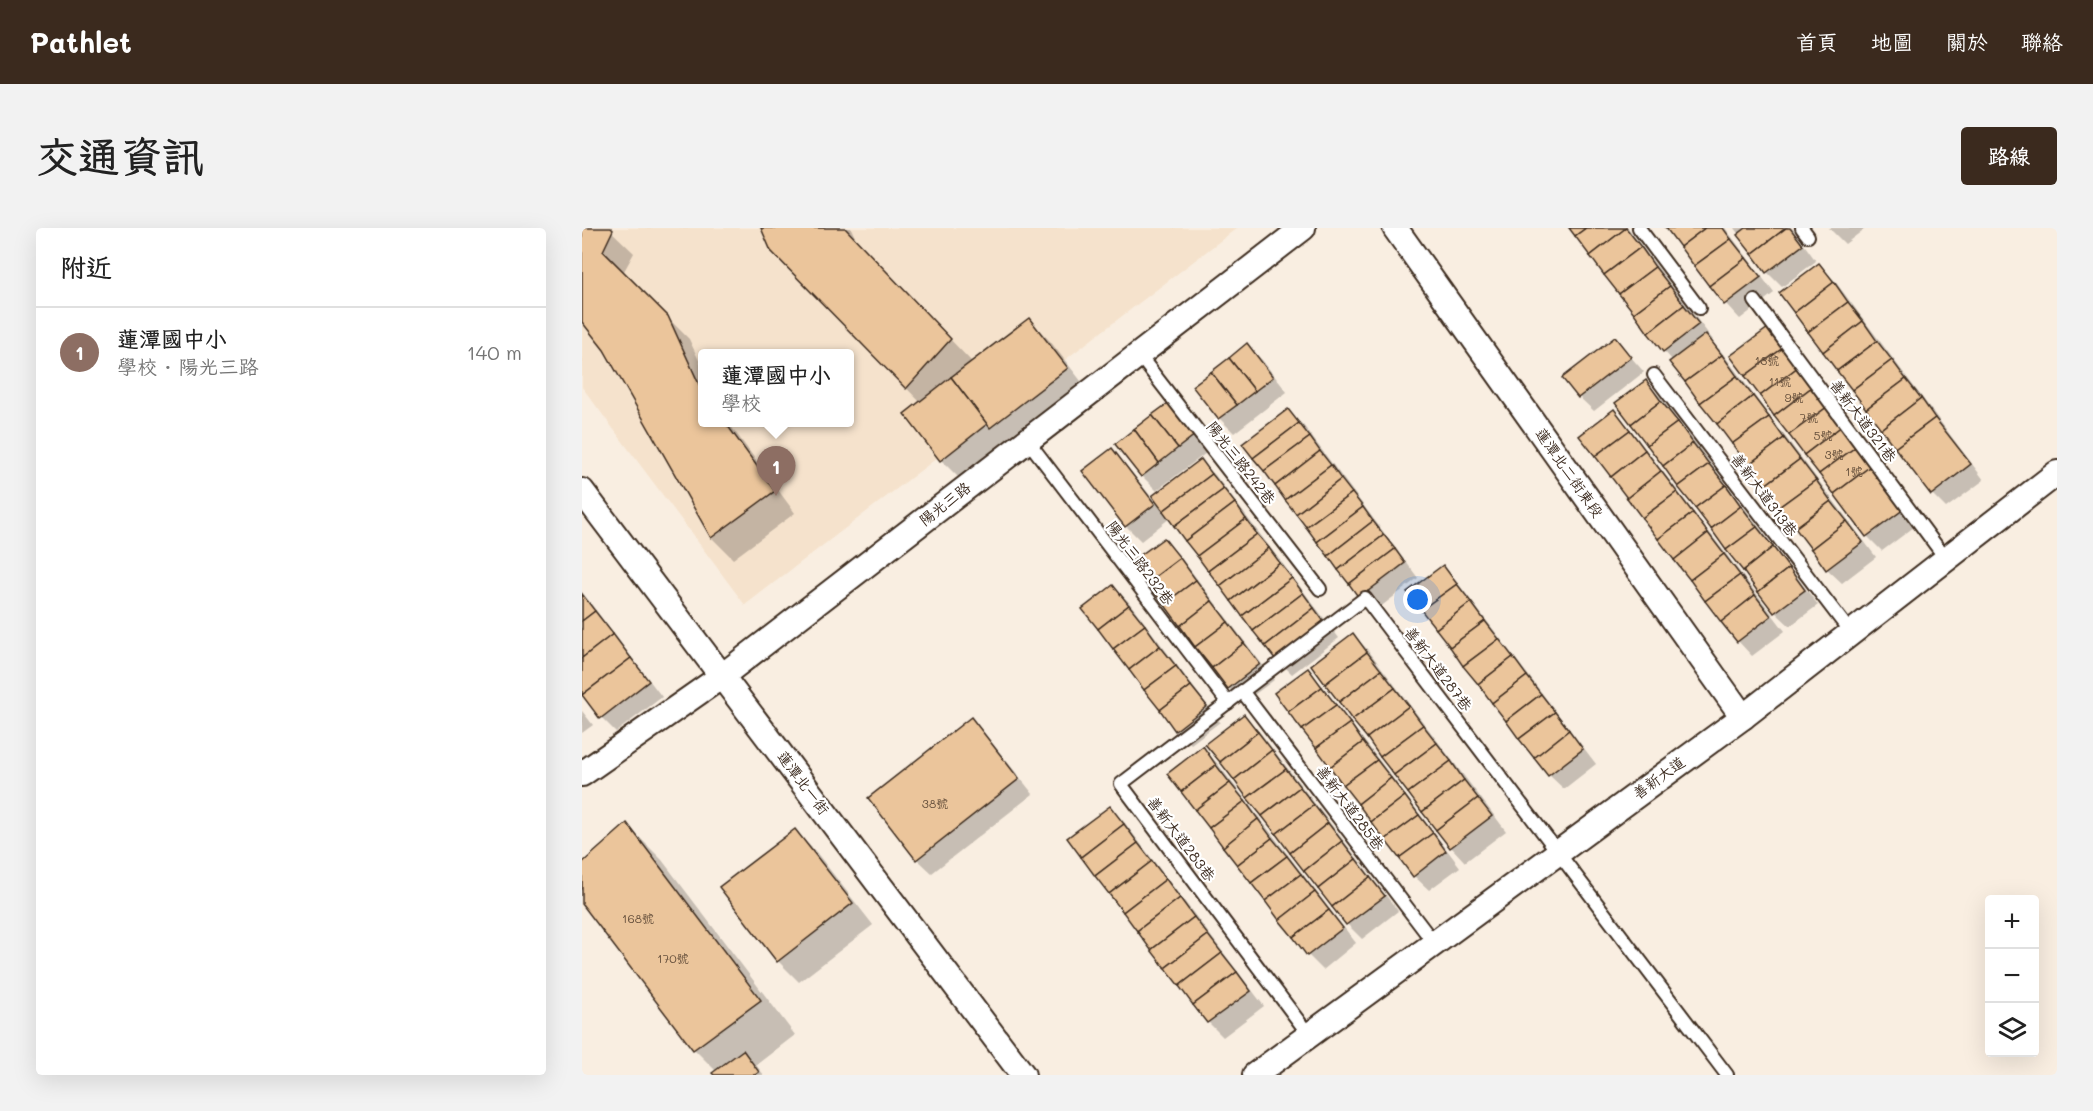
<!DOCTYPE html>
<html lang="zh-TW">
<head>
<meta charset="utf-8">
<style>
  :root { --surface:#fff; --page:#f2f2f2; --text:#222; --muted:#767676; --line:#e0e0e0; --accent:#3b2a1e }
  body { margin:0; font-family:Mali,"LXGW WenKai TC",sans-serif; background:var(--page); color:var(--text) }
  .controls { position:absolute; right:18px; bottom:18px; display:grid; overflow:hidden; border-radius:6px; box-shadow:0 6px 24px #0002 }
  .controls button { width:54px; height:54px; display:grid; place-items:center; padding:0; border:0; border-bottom:2px solid var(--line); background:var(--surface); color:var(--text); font:30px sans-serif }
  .you { position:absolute; left:836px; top:372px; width:21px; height:21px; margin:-15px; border:4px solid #fff; border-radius:50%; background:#1a73e8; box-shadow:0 0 0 9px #1a73e833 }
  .badge { display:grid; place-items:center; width:39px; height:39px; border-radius:50%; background:var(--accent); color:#fff; font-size:20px; font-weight:700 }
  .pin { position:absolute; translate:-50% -50px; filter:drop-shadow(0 2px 3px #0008) }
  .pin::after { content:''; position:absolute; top:32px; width:21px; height:18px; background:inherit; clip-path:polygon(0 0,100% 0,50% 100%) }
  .popup { position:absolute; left:116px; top:121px; width:156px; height:78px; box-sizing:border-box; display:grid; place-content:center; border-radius:6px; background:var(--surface); filter:drop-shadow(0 2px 4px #0005); font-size:20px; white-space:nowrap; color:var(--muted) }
  .popup b { font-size:22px; color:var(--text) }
  .popup::after { content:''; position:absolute; left:50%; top:100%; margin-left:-12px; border:12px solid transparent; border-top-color:var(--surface) }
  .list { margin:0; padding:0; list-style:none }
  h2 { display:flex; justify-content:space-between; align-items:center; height:78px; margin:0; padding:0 24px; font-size:26px }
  h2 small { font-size:20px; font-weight:400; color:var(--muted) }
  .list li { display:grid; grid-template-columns:39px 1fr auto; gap:18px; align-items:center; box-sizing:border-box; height:90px; padding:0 24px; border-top:2px solid var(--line) }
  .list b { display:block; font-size:22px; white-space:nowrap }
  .list p { margin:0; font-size:20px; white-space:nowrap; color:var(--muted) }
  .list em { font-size:20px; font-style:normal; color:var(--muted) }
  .icon { flex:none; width:33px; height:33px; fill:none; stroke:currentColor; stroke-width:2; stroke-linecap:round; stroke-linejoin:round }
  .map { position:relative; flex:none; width:1475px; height:847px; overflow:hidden; border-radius:6px }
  header { display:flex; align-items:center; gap:36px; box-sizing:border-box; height:84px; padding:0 30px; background:var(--accent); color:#fff }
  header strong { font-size:28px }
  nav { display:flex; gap:33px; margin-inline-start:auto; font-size:21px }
  .intro { display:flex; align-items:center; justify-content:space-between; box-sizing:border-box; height:144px; padding:0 36px }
  h1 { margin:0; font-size:42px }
  .button { padding:15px 27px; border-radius:6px; background:var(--accent); color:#fff; font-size:21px; font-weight:700 }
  main { display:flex; gap:36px; padding:0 36px }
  aside { flex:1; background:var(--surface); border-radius:6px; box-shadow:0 6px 24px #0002 }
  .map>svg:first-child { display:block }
  .built { fill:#f5e2cc; fill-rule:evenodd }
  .shadow { fill:#0003 }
  .building { fill:#ebc59b; stroke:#3b2a1e; stroke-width:1.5 }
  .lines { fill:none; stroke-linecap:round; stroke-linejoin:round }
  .lane-casing { stroke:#3b2a1e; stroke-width:16 }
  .street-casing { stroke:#3b2a1e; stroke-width:28 }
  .lane { stroke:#fff; stroke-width:12 }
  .street { stroke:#fff; stroke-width:24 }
  .labels { text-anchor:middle; stroke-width:4.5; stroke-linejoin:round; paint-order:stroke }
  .number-label { font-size:12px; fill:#67513d }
  .street-label { font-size:15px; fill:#3b2a1e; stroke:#fff }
</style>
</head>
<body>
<header>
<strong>Pathlet</strong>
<nav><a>首頁</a><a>地圖</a><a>關於</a><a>聯絡</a></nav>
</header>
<div class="intro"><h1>交通資訊</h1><a class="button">路線</a></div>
<main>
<aside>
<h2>附近<small></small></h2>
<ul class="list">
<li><span class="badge" style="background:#8d6e63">1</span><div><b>蓮潭國中小</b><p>學校 · 陽光三路</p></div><em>140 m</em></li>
</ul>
</aside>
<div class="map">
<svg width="1475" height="847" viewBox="0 0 1475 847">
  <rect width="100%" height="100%" fill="#f9eee1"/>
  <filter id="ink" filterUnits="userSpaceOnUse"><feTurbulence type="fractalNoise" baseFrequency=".0167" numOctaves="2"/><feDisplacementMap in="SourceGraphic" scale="12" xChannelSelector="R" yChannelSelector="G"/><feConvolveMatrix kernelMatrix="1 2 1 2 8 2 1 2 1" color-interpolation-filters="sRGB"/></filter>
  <g filter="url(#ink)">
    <path class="built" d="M0,0H655L163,377L0,159ZM121,125H268V194H121Z"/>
    <g class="shadow">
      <polygon points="0,0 26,0 52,25 41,45 107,111 121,141 121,194 146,194 213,285 151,331 130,310 23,122 0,91"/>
      <polygon points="181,0 269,0 275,14 389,133 385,138 447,92 468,113 506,162 380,253 359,232 339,175 190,22"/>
      <polygon points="988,0 1046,0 1131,112 1129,113 1138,122 1294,329 1260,355 1245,341 1091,133 1082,123"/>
      <polygon points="1086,0 1143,0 1192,65 1158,91 1144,76"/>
      <polygon points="1152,0 1210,0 1234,33 1200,59 1185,44"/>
      <polygon points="1247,0 1284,0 1263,16"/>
      <polygon points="1237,37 1252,52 1402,252 1364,280 1350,266"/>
      <polygon points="1033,111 1062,144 1012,183 997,169"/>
      <polygon points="665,117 680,132 705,164 652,205 637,190 612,158"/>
      <polygon points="1150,129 1336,296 1300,323 1285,308"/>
      <polygon points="1064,154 1078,168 1236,377 1208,398 1193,384"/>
      <polygon points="588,175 628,222 575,262 576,264 560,248"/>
      <polygon points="706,183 721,197 836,350 793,383 779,369"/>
      <polygon points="1032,183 1046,198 1203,403 1170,428 1156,413 999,208"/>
      <polygon points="530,222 544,237 570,270 619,233 633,247 757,410 710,446 695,431 588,290 559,313 544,298"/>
      <polygon points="582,312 596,326 692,452 661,475 647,460 552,335"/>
      <polygon points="861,339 875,354 1014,536 982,561 967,547"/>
      <polygon points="531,359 546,373 638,494 609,516 595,502 502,381"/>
      <polygon points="0,364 80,469 34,504 20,490 0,464"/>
      <polygon points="771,407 786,422 924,603 883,634 869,619"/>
      <polygon points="726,442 740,457 878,639 847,662 832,648"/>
      <polygon points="0,483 11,497 0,505"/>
      <polygon points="662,488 676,502 816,683 780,711 765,696 626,516"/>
      <polygon points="389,491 403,506 451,566 350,645 335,631"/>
      <polygon points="620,520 635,535 774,715 741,742 726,727 587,546"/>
      <polygon points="528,580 542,594 682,778 641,809 626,794 487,611"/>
      <polygon points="45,597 80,632 213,807 174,837 182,847 133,847 135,844 112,821 0,673 0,637"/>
      <polygon points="213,603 234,624 291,697 217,754 196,733"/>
    </g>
    <g class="building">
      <polygon points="0,0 29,0 31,2 21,23 86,88 121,165 121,194 143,194 193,263 129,310 22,122 0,94"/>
      <polygon points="179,0 263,0 369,111 324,161 189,23"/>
      <polygon points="987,0 1004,0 993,8"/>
      <polygon points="1004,0 1044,0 1008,28 993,8"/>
      <polygon points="1044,0 1059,19 1022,47 1008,28"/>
      <polygon points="1084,0 1123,0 1098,19"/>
      <polygon points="1123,0 1141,0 1149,11 1112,38 1098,19"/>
      <polygon points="1164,0 1204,0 1170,26 1155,7"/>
      <polygon points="1204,0 1208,0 1221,17 1184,45 1170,26"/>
      <polygon points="1149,11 1164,30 1127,58 1112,38"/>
      <polygon points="1059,19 1073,39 1037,66 1022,47"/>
      <polygon points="1164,30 1179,49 1142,77 1127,58"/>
      <polygon points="1237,35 1252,54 1212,85 1197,65"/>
      <polygon points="1073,39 1088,58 1052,85 1037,66"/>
      <polygon points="1252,54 1266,74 1226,104 1212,85"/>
      <polygon points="1088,58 1102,77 1066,105 1052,85"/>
      <polygon points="1266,74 1281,93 1241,124 1226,104"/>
      <polygon points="1102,77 1117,96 1081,124 1066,105"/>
      <polygon points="447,90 486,140 408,200 369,149"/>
      <polygon points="1281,93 1295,113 1255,143 1241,124"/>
      <polygon points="1186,100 1201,120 1163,148 1148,128"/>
      <polygon points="1124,106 1140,127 1103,154 1087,134"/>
      <polygon points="1033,109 1049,129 996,170 980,150"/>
      <polygon points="1295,113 1310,132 1270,162 1255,143"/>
      <polygon points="665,115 691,149 673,163 647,130"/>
      <polygon points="1201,120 1216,139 1178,168 1163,148"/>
      <polygon points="1140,127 1155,148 1118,175 1103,154"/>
      <polygon points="647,130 673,163 655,177 629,144"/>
      <polygon points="1310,132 1324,151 1284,181 1270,162"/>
      <polygon points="1216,139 1230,159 1192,188 1178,168"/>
      <polygon points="629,144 655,177 636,191 610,158"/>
      <polygon points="1155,148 1171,168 1135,196 1118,175"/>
      <polygon points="369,149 405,196 358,233 322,186"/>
      <polygon points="1324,151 1339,170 1299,201 1284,181"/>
      <polygon points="1064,152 1079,173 1049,196 1033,175"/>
      <polygon points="1230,159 1245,179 1207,207 1192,188"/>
      <polygon points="1171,168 1187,189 1150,216 1135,196"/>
      <polygon points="1339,170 1353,190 1313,220 1299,201"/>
      <polygon points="589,173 614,206 596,220 570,187"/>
      <polygon points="1079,173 1096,194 1065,217 1049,196"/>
      <polygon points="1245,179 1260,198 1222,227 1207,207"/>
      <polygon points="706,181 717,195 671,230 660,216"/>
      <polygon points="1032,181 1048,202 1013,228 997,208"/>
      <polygon points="570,187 596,220 577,235 552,201"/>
      <polygon points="1187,189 1202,210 1166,237 1150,216"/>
      <polygon points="1353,190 1389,236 1349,267 1313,220"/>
      <polygon points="1096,194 1111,215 1081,238 1065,217"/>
      <polygon points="717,195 728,209 682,243 671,230"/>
      <polygon points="1260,198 1275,218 1237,246 1222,227"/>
      <polygon points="552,201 577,235 559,249 533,216"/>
      <polygon points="1048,202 1063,222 1029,249 1013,228"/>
      <polygon points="728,209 738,223 693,258 682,243"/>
      <polygon points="1202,210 1218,231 1182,258 1166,237"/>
      <polygon points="1111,215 1127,236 1096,259 1081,238"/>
      <polygon points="1275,218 1290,237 1252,266 1237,246"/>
      <polygon points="530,220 573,276 543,299 500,243"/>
      <polygon points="1063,222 1079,243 1045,270 1029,249"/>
      <polygon points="738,223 749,237 703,272 693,258"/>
      <polygon points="619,231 630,246 581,283 570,268"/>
      <polygon points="1218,231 1234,252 1197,279 1182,258"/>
      <polygon points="1127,236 1144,257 1113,280 1096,259"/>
      <polygon points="749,237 759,251 714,286 703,272"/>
      <polygon points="1290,237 1322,281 1284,309 1252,266"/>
      <polygon points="1079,243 1095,264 1060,290 1045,270"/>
      <polygon points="630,246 642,261 592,298 581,283"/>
      <polygon points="759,251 770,265 724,299 714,286"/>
      <polygon points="1234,252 1249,273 1213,300 1197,279"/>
      <polygon points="1144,257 1159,278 1129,301 1113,280"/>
      <polygon points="642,261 653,275 603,313 592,298"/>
      <polygon points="1095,264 1111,285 1076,311 1060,290"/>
      <polygon points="770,265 781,279 735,314 724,299"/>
      <polygon points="1249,273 1265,293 1229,321 1213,300"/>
      <polygon points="653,275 664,291 615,328 603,313"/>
      <polygon points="1159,278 1175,299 1144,322 1129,301"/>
      <polygon points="781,279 791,293 746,328 735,314"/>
      <polygon points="1111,285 1126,305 1092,332 1076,311"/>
      <polygon points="664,291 675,306 626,343 615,328"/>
      <polygon points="791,293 802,307 756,342 746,328"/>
      <polygon points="1265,293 1281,314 1244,342 1229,321"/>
      <polygon points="1175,299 1191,319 1161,343 1144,322"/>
      <polygon points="1126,305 1142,326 1108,352 1092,332"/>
      <polygon points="675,306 687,320 638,358 626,343"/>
      <polygon points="802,307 813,321 767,356 756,342"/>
      <polygon points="582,310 598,330 565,355 549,334"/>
      <polygon points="1191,319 1207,340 1176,364 1161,343"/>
      <polygon points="687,320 698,335 649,373 638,358"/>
      <polygon points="813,321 823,335 777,370 767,356"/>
      <polygon points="1142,326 1158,347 1123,373 1108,352"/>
      <polygon points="598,330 614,352 582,376 565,355"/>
      <polygon points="698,335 710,350 660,388 649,373"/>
      <polygon points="861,337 875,356 839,382 825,364"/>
      <polygon points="1207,340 1223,362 1192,385 1176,364"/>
      <polygon points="1158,347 1173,367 1139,394 1123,373"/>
      <polygon points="710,350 721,365 671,403 660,388"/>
      <polygon points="614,352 630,373 598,398 582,376"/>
      <polygon points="875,356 889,374 854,401 839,382"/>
      <polygon points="531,357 547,377 516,401 500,381"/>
      <polygon points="721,365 732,380 683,418 671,403"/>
      <polygon points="0,366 13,383 0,393"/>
      <polygon points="1173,367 1189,388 1155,414 1139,394"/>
      <polygon points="630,373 646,394 613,419 598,398"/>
      <polygon points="889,374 903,393 868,419 854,401"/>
      <polygon points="547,377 563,397 531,421 516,401"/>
      <polygon points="732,380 743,395 694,432 683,418"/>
      <polygon points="13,383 31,406 0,430 0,393"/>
      <polygon points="903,393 917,411 881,438 868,419"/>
      <polygon points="646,394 662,415 630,440 613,419"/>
      <polygon points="563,397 578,418 547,442 531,421"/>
      <polygon points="771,405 785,424 743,456 729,437"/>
      <polygon points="31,406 49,430 0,467 0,430"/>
      <polygon points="917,411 931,429 896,456 881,438"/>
      <polygon points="662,415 678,436 646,461 630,440"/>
      <polygon points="578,418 594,438 562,462 547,442"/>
      <polygon points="785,424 799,442 757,474 743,456"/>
      <polygon points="931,429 945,448 910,475 896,456"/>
      <polygon points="49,430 67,453 18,491 0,467"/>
      <polygon points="594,438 609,458 578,482 562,462"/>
      <polygon points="726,440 740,459 706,484 692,465"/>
      <polygon points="799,442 813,460 770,492 757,474"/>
      <polygon points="945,448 959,466 924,493 910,475"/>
      <polygon points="609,458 625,478 593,503 578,482"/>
      <polygon points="740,459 754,477 720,502 706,484"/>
      <polygon points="813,460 827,478 785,510 770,492"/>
      <polygon points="959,466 973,484 937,511 924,493"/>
      <polygon points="754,477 768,495 734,520 720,502"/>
      <polygon points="827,478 841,497 798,529 785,510"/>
      <polygon points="973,484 987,502 952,530 937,511"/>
      <polygon points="662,486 676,504 638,534 623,516"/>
      <polygon points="389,489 437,551 334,632 286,570"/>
      <polygon points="768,495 781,514 748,539 734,520"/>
      <polygon points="841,497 855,515 812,547 798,529"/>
      <polygon points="987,502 1001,521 966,548 952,530"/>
      <polygon points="676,504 690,522 652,552 638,534"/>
      <polygon points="781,514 795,532 761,557 748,539"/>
      <polygon points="855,515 869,533 826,565 812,547"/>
      <polygon points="621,518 634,537 599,564 585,546"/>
      <polygon points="690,522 704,541 665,570 652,552"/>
      <polygon points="795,532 809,550 776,576 761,557"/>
      <polygon points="869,533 882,552 840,584 826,565"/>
      <polygon points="634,537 648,555 613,582 599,564"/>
      <polygon points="704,541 718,559 680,588 665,570"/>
      <polygon points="809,550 823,568 789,594 776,576"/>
      <polygon points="882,552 896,570 854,602 840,584"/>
      <polygon points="648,555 663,573 627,600 613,582"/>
      <polygon points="718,559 732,577 694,606 680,588"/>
      <polygon points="823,568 837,587 803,612 789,594"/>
      <polygon points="896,570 910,588 868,620 854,602"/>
      <polygon points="663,573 676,591 641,619 627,600"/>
      <polygon points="732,577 746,595 708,625 694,606"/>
      <polygon points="528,578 542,596 499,629 485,610"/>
      <polygon points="837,587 851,605 817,630 803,612"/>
      <polygon points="676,591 690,610 655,637 641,619"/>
      <polygon points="45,595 179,772 111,822 0,676 0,635"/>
      <polygon points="746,595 760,613 722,643 708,625"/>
      <polygon points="542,596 556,615 513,648 499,629"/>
      <polygon points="213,601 271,675 195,734 137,659"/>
      <polygon points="851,605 864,623 831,649 817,630"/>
      <polygon points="690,610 705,628 669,655 655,637"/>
      <polygon points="760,613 774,631 736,661 722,643"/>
      <polygon points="556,615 570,633 527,666 513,648"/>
      <polygon points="705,628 719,646 683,673 669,655"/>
      <polygon points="774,631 788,649 750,679 736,661"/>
      <polygon points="570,633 584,651 541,684 527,666"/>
      <polygon points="719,646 733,664 697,692 683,673"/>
      <polygon points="788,649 803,668 764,697 750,679"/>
      <polygon points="584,651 598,670 555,703 541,684"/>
      <polygon points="733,664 747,682 711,709 697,692"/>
      <polygon points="598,670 612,689 569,722 555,703"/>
      <polygon points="747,682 761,700 725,728 711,709"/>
      <polygon points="612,689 626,707 583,740 569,722"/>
      <polygon points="626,707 640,725 597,758 583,740"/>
      <polygon points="640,725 655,744 611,777 597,758"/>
      <polygon points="655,744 669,763 625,795 611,777"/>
      <polygon points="161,822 177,844 173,847 132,847 130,845"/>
    </g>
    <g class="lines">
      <g class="lane-casing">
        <g id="lane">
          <polyline points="1057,0 1117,80"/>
          <polyline points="1220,0 1226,8"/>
          <polyline points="1173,73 1364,331"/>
          <polyline points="557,127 738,361"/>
          <polyline points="1072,147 1269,405"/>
          <polyline points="446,213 646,475"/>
          <polyline points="660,463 852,715"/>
          <polyline points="727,807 539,556 783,370 1145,847"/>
        </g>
      </g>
      <g class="street-casing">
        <g id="street">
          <polyline points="813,0 1161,489"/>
          <polyline points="0,263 441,847"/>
          <polyline points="0,546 140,448 721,0"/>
          <polyline points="673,847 1161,489 1475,245"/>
        </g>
      </g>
      <use href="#lane" class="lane"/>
      <use href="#street" class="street"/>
    </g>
  </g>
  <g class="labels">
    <g class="number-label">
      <text x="1185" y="137">13號</text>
      <text x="1198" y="158">11號</text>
      <text x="1212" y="174">9號</text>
      <text x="1227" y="194">7號</text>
      <text x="1241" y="212">5號</text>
      <text x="1252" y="231">3號</text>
      <text x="1272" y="248">1號</text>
      <text x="353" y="580">38號</text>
      <text x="56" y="695">168號</text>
      <text x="91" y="735">170號</text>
    </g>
    <g class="street-label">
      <text transform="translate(1281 193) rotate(53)" y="5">善新大道321巷</text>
      <text transform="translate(659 235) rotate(52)" y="5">陽光三路242巷</text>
      <text transform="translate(987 245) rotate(55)" y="5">蓮潭北二街東段</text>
      <text transform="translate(1182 267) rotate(53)" y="5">善新大道313巷</text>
      <text transform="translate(363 276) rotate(-38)" y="5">陽光三路</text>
      <text transform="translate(558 335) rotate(53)" y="5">陽光三路232巷</text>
      <text transform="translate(856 441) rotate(53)" y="5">善新大道287巷</text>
      <text transform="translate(1077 550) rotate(-36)" y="5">善新大道</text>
      <text transform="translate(221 555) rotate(53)" y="5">蓮潭北一街</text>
      <text transform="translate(768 580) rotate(53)" y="5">善新大道285巷</text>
      <text transform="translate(599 611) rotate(53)" y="5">善新大道283巷</text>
    </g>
  </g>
</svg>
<div class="controls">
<button>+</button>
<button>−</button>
<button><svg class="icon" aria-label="layers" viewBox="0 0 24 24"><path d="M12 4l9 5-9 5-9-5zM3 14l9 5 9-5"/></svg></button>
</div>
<div class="you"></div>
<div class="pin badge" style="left:194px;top:268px;background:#8d6e63">1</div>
<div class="popup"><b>蓮潭國中小</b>學校</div>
</div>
</main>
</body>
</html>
